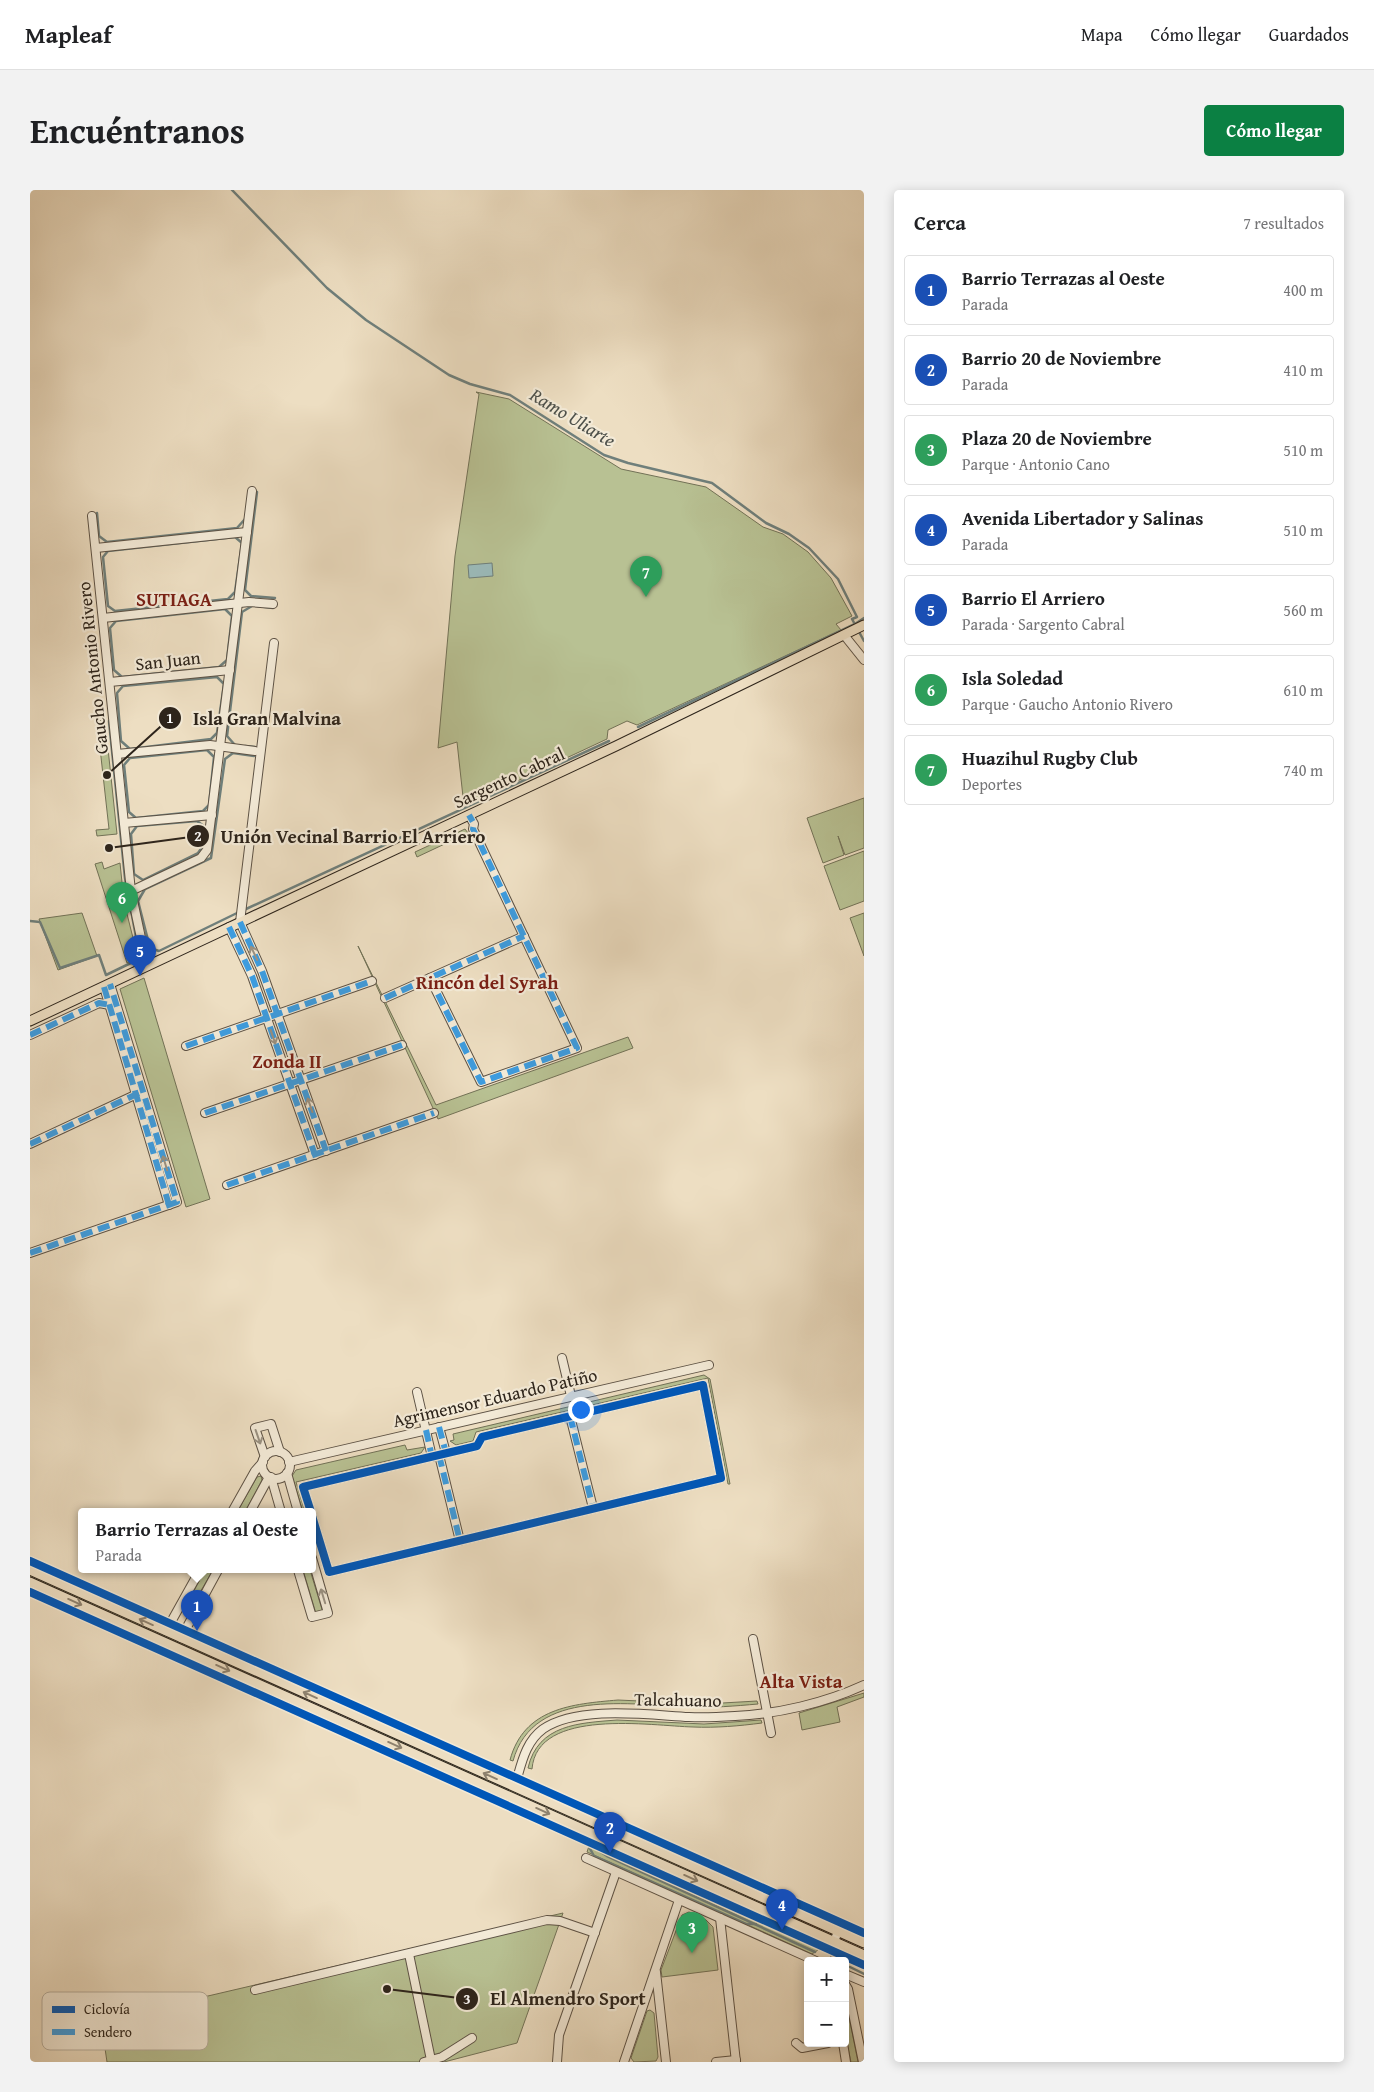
<!DOCTYPE html>
<html lang="es">
<head>
<meta charset="utf-8">
<style>
  :root { --surface:#fff; --page:#f2f2f2; --text:#202124; --muted:#757577; --line:#e0e0e0; --accent:#0b8043 }
  body { margin:0; font-family:"Gentium Book Plus",serif; background:var(--page); color:var(--text) }
  .controls { position:absolute; right:15px; bottom:15px; display:grid; overflow:hidden; border-radius:5px; box-shadow:0 2px 12px #0003 }
  .controls button { width:45px; height:45px; display:grid; place-items:center; padding:0; border:0; border-bottom:1px solid var(--line); background:var(--surface); color:var(--text); font:25px sans-serif }
  .you { position:absolute; left:550px; top:1219px; width:18px; height:18px; margin:-12px; border:4px solid #fff; border-radius:50%; background:#1a73e8; box-shadow:0 0 0 8px #1a73e833 }
  .badge { display:grid; place-items:center; width:32px; height:32px; border-radius:50%; background:var(--accent); color:#fff; font-size:16px; font-weight:700 }
  .pin { position:absolute; translate:-50% -41px; filter:drop-shadow(0 1px 2px #0008) }
  .pin::after { content:''; position:absolute; top:26px; width:18px; height:15px; background:inherit; clip-path:polygon(0 0,100% 0,50% 100%) }
  .popup { position:absolute; left:48px; top:1318px; width:238px; height:65px; box-sizing:border-box; display:grid; place-content:center; border-radius:5px; background:var(--surface); filter:drop-shadow(0 1px 4px #0005); font-size:16px; white-space:nowrap; color:var(--muted) }
  .popup b { font-size:19px; color:var(--text) }
  .popup::after { content:''; position:absolute; left:50%; top:100%; margin-left:-10px; border:10px solid transparent; border-top-color:var(--surface) }
  .list { margin:0; padding:0; list-style:none }
  h2 { display:flex; justify-content:space-between; align-items:center; height:65px; margin:0; padding:0 20px; font-size:21px }
  h2 small { font-size:16px; font-weight:400; color:var(--muted) }
  .list li { display:grid; grid-template-columns:32px 1fr auto; gap:15px; align-items:center; box-sizing:border-box; height:70px; margin:0 10px 10px; padding:0 10px; border:1px solid var(--line); border-radius:5px }
  .list b { display:block; font-size:19px; white-space:nowrap }
  .list p { margin:0; font-size:16px; white-space:nowrap; color:var(--muted) }
  .list em { font-size:16px; font-style:normal; color:var(--muted) }
  .map { position:relative; flex:none; width:834px; height:1872px; overflow:hidden; border-radius:5px }
  header { display:flex; align-items:center; gap:30px; box-sizing:border-box; height:70px; padding:0 25px; background:var(--surface); border-bottom:1px solid var(--line) }
  header strong { font-size:24px }
  nav { display:flex; gap:28px; margin-inline-start:auto; font-size:18px }
  .intro { display:flex; align-items:center; justify-content:space-between; box-sizing:border-box; height:120px; padding:0 30px }
  h1 { margin:0; font-size:35px }
  .button { padding:12px 22px; border-radius:5px; background:var(--accent); color:#fff; font-size:18px; font-weight:700 }
  main { display:flex; gap:30px; padding:0 30px }
  aside { flex:1; background:var(--surface); border-radius:5px; box-shadow:0 2px 12px #0003 }
  .map>svg:first-child { display:block }
  .green { fill:#b8c193; stroke:#727257 }
  .water { fill:#9bbbbb; stroke:#6f7f7b }
  .lines { fill:none; stroke-linecap:round; stroke-linejoin:round }
  .stream { stroke:#6f7f7b; stroke-width:2.5 }
  .minor-casing { stroke:#5d5245; stroke-width:10 }
  .major-casing { stroke:#2d241b; stroke-width:11 }
  .minor { stroke:#f3ead7; stroke-width:8 }
  .major { stroke:#eddec2; stroke-width:9 }
  .quiet { stroke:#3d9cdf; stroke-width:6; stroke-dasharray:12 6; stroke-linecap:butt }
  .cycleway-casing { stroke:#f3ead7; stroke-width:11 }
  .cycleway { stroke:#0057b8; stroke-width:8 }
  .oneway { stroke:#9a9182 }
  .oneway2 { stroke:#8d816e }
  .labels { text-anchor:middle; stroke-width:4.5; stroke-linejoin:round; paint-order:stroke }
  .street-label { font-size:18px; fill:#2d241b; stroke:#f3ead7 }
  .water-label { font-size:19px; font-style:italic; fill:#4e514b; stroke:#f3ead7 }
  .neighbourhood-label { font-size:19px; font-weight:bold; fill:#7a1f14; stroke:#f3ead7 }
  .key { fill:#f3ead7; stroke:#b8af9f; stroke-width:1 }
  .key-label { font-size:14px; fill:#2d241b }
  .leader { fill:none; stroke:#2d241b; stroke-width:2 }
  .callout-dot { fill:#2d241b; stroke:#f3ead7; stroke-width:2 }
  .mark-label { font-size:15px; text-anchor:middle; font-weight:bold; fill:#fff }
  .callout-label { font-size:19px; text-anchor:middle; font-weight:bold; fill:#2d241b; stroke:#f3ead7; stroke-width:4.5; stroke-linejoin:round; paint-order:stroke }
</style>
</head>
<body>
<header>
<strong>Mapleaf</strong>
<nav><a>Mapa</a><a>Cómo llegar</a><a>Guardados</a></nav>
</header>
<div class="intro"><h1>Encuéntranos</h1><a class="button">Cómo llegar</a></div>
<main>
<div class="map">
<svg width="834" height="1872" viewBox="0 0 834 1872">
  <rect width="100%" height="100%" fill="#eddec2"/>
  <filter id="stains"><feTurbulence type="fractalNoise" baseFrequency=".004" numOctaves="4"/><feColorMatrix values="0 0 0 0 .2 0 0 0 0 .09 0 0 0 0 .02 0 0 0 .5 -.17"/></filter>
  <radialGradient id="worn" r=".72"><stop offset=".6" stop-color="#630" stop-opacity="0"/><stop offset="1" stop-color="#630" stop-opacity=".3"/></radialGradient>
  <g class="green">
    <polygon points="446,202 479,209 591,279 676,297 733,337 753,344 778,362 801,388 822,426 806,434 811,440 607,535 597,531 578,540 577,549 434,616 427,552 408,558 425,366 449,204"/>
    <polygon points="75,530 87,644 67,646 66,640 79,639 67,531"/>
    <polygon points="834,608 834,658 815,665 808,646 814,665 793,673 777,628"/>
    <polygon points="435,639 438,643 387,667 385,662"/>
    <polygon points="834,661 834,711 810,720 794,676"/>
    <polygon points="72,672 74,679 90,673 94,712 107,764 104,769 97,773 65,674"/>
    <polygon points="52,723 67,766 28,780 9,729"/>
    <polygon points="834,723 834,766 820,728"/>
    <polygon points="328,756 406,915 598,847 603,858 408,929"/>
    <polygon points="114,788 180,1009 156,1017 90,799"/>
    <polygon points="674,1185 680,1189 700,1294 698,1294 678,1188 446,1242 443,1251 426,1255 420,1251 424,1250 423,1244"/>
    <polygon points="375,1255 377,1260 395,1257 391,1263 266,1292 275,1322 273,1322 262,1286 266,1280"/>
    <polygon points="231,1286 232,1290 215,1322 207,1322 227,1287"/>
    <polygon points="175,1380 183,1380 162,1416 159,1418 157,1414"/>
    <polygon points="273,1380 280,1380 294,1426 287,1427"/>
    <polygon points="0,1384 314,1524 315,1526 0,1388"/>
    <polygon points="834,1503 834,1507 807,1517 810,1532 772,1540 769,1523"/>
    <path d="M588,1510L675,1514L727,1511L728,1514C705,1516 682,1518 660,1517C602,1515 503,1497 483,1571L480,1570C494,1518 542,1514 588,1510Z"/>
    <path d="M587,1530L674,1534L731,1530L732,1533C709,1536 686,1538 663,1537C622,1536 507,1517 502,1579L498,1578C508,1534 550,1533 587,1530Z"/>
    <polygon points="334,1534 587,1646 585,1649 334,1537"/>
    <polygon points="590,1648 760,1724 758,1727 588,1651"/>
    <polygon points="560,1653 788,1756 788,1760 782,1764 557,1662"/>
    <polygon points="659,1722 676,1730 683,1737 688,1780 632,1787 631,1780 652,1725"/>
    <polygon points="533,1723 487,1853 414,1872 77,1872 71,1831"/>
    <polygon points="815,1807 828,1872 821,1872 815,1843"/>
    <polygon points="620,1820 624,1823 628,1867 626,1871 604,1872 601,1868 617,1821"/>
  </g>
  <polygon class="water" points="462,373 463,386 439,388 438,375"/>
  <g class="lines">
    <g class="stream">
      <polyline points="202,0 297,98 336,130 419,185 440,194 480,205 574,265 598,273 682,293 736,333 759,344 779,358 808,389 827,427 822,429 834,451"/>
      <polyline points="227,302 215,400 221,406 245,408"/>
      <polyline points="67,323 69,346 77,352 207,338 215,329"/>
      <polygon points="205,347 212,353 205,402 198,409 85,421 78,416 73,367 78,361"/>
      <polyline points="227,416 243,418"/>
      <polygon points="195,419 202,426 197,470 189,477 92,487 84,480 80,438 86,431"/>
      <polygon points="187,487 194,494 187,543 181,549 100,559 91,551 87,503 93,496"/>
      <polyline points="608,537 825,434 834,428"/>
      <polyline points="205,555 197,546 212,422 222,416"/>
      <polyline points="215,556 225,557"/>
      <polygon points="177,560 184,567 179,615 173,621 106,628 99,622 94,575 100,568"/>
      <polygon points="167,631 175,637 173,656 168,663 113,690 104,684 101,644 107,636"/>
      <polyline points="216,719 579,551"/>
      <polyline points="207,723 129,761 120,758 108,711 115,699 181,668 195,569 203,563 224,566"/>
      <polyline points="0,731 10,732 30,778 69,765 76,785 105,771 109,763 95,688 79,531"/>
      <polyline points="0,1404 555,1652 577,1666 785,1762"/>
      <polyline points="558,1655 564,1666 716,1734 726,1734"/>
      <polyline points="820,1777 834,1784"/>
    </g>
    <g class="minor-casing">
      <g id="minor">
        <polyline points="62,326 101,701 117,776"/>
        <polyline points="66,358 217,342"/>
        <polyline points="73,428 219,412 243,414"/>
        <polyline points="814,445 834,470"/>
        <polyline points="244,453 210,732 232,781 296,961"/>
        <polyline points="80,492 200,480"/>
        <polyline points="87,564 180,555 225,561"/>
        <polyline points="94,633 182,625"/>
        <polyline points="101,701 171,668 177,660 222,301"/>
        <polyline points="199,737 222,786 285,965"/>
        <polyline points="400,788 451,892 547,858 443,639 444,634 439,625"/>
        <polyline points="74,797 139,1015"/>
        <polyline points="355,808 494,746"/>
        <polyline points="0,845 69,813 80,815"/>
        <polyline points="156,856 342,791"/>
        <polyline points="175,923 372,855"/>
        <polyline points="0,954 109,903"/>
        <polyline points="197,995 404,923"/>
        <polyline points="0,1063 147,1012 80,794"/>
        <polyline points="532,1168 541,1206"/>
        <polyline points="387,1202 402,1267"/>
        <polyline points="540,1226 563,1318"/>
        <polyline points="409,1237 416,1263"/>
        <circle cx="246" cy="1275" r="14"/>
        <polyline points="409,1265 430,1351"/>
        <polyline points="235,1267 225,1238 241,1234 250,1262"/>
        <polyline points="259,1272 679,1175"/>
        <polyline points="257,1283 268,1322"/>
        <polyline points="241,1287 251,1322"/>
        <polyline points="202,1322 225,1281 233,1272"/>
        <polyline points="220,1322 239,1287"/>
        <polyline points="281,1322 273,1297 447,1256 452,1247 673,1195 691,1288 299,1382 282,1326"/>
        <polyline points="268,1380 282,1427 298,1423 282,1368"/>
        <polyline points="136,1441 170,1380"/>
        <polyline points="151,1448 188,1380"/>
        <polyline points="723,1449 741,1543"/>
        <path d="M488,1585C493,1567 498,1550 513,1539C548,1515 619,1525 659,1527C674,1528 690,1527 705,1526C748,1524 795,1513 834,1495"/>
        <polyline points="556,1668 786,1771"/>
        <polyline points="690,1728 706,1872"/>
        <polyline points="379,1764 401,1870"/>
        <polyline points="806,1771 804,1752 808,1741"/>
        <polyline points="626,1782 636,1872"/>
        <polyline points="815,1784 834,1792"/>
        <polyline points="815,1794 818,1799 833,1872"/>
        <polyline points="225,1800 517,1730 530,1731 565,1743"/>
        <polyline points="766,1853 772,1858 798,1853"/>
        <polyline points="813,1853 816,1872"/>
        <polyline points="394,1872 412,1867 442,1848"/>
        <polyline points="527,1872 529,1845 586,1682"/>
        <polyline points="594,1872 649,1710"/>
        <polyline points="686,1872 706,1870"/>
      </g>
    </g>
    <g class="major-casing">
      <g id="major">
        <polyline points="0,831 586,556 834,435"/>
        <polyline points="0,1380 834,1753"/>
        <polyline points="0,1392 834,1765"/>
      </g>
    </g>
    <use href="#minor" class="minor"/>
    <use href="#major" class="major"/>
    <g class="quiet">
      <polyline points="210,732 232,781 296,961"/>
      <polyline points="199,737 222,786 285,965"/>
      <polyline points="400,788 451,892 547,858 443,639 444,634 439,625"/>
      <polyline points="74,797 139,1015"/>
      <polyline points="355,808 494,746"/>
      <polyline points="0,845 69,813 80,815"/>
      <polyline points="156,856 342,791"/>
      <polyline points="175,923 372,855"/>
      <polyline points="0,954 111,902"/>
      <polyline points="197,995 404,923"/>
      <polyline points="0,1063 147,1012 80,794"/>
      <polyline points="540,1226 563,1318"/>
      <polyline points="409,1237 416,1263"/>
      <polyline points="396,1240 402,1267"/>
      <polyline points="409,1265 430,1351"/>
    </g>
    <g class="cycleway-casing">
      <g id="cycleway">
        <polyline points="281,1322 273,1297 447,1256 452,1247 673,1195 691,1288 299,1382 282,1326"/>
        <polyline points="0,1371 834,1743"/>
        <polyline points="0,1402 834,1775"/>
      </g>
    </g>
    <use href="#cycleway" class="cycleway"/>
  </g>
  <defs><path id="oneway-shaft" d="M-6 0H5M1.5-3L5.5 0L1.5 3" fill="none" stroke-width="1.6" stroke-linecap="round" stroke-linejoin="round" transform="scale(1.25)"/></defs>
  <g class="oneway">
    <use href="#oneway-shaft" transform="translate(224 763) rotate(-115)"/>
    <use href="#oneway-shaft" transform="translate(243 847) rotate(71)"/>
    <use href="#oneway-shaft" transform="translate(280 915) rotate(-109)"/>
    <use href="#oneway-shaft" transform="translate(135 973) rotate(-107)"/>
    <use href="#oneway-shaft" transform="translate(228 1247) rotate(71)"/>
    <use href="#oneway-shaft" transform="translate(293 1406) rotate(-107)"/>
  </g>
  <g class="oneway2">
    <use href="#oneway-shaft" transform="translate(45 1412) rotate(24)"/>
    <use href="#oneway-shaft" transform="translate(116 1432) rotate(-156)"/>
    <use href="#oneway-shaft" transform="translate(193 1478) rotate(24)"/>
    <use href="#oneway-shaft" transform="translate(280 1505) rotate(-156)"/>
    <use href="#oneway-shaft" transform="translate(365 1555) rotate(24)"/>
    <use href="#oneway-shaft" transform="translate(460 1586) rotate(-156)"/>
    <use href="#oneway-shaft" transform="translate(513 1621) rotate(24)"/>
    <use href="#oneway-shaft" transform="translate(661 1688) rotate(24)"/>
  </g>
  <g class="labels">
    <g class="street-label">
      <text transform="translate(138 471) rotate(-6)" y="6">San Juan</text>
      <text transform="translate(63 478) rotate(-96)" y="6">Gaucho Antonio Rivero</text>
      <text transform="translate(479 588) rotate(-25)" y="6">Sargento Cabral</text>
      <text transform="translate(465 1208) rotate(-13)" y="6">Agrimensor Eduardo Patiño</text>
      <text transform="translate(648 1510) rotate(1)" y="6">Talcahuano</text>
    </g>
    <g class="water-label">
      <text transform="translate(543 227) rotate(31)" y="7">Ramo Uliarte</text>
    </g>
    <g class="neighbourhood-label">
      <text x="144" y="416">SUTIAGA</text>
      <text x="457" y="799">Rincón del Syrah</text>
      <text x="257" y="878">Zonda II</text>
      <text x="771" y="1498">Alta Vista</text>
    </g>
  </g>
  <rect x="12" y="1802" width="166" height="58" rx="8" class="key"/>
  <rect x="22" y="1816" width="23" height="7" fill="#0057b8"/>
  <rect x="22" y="1839" width="23" height="6" fill="#3d9cdf"/>
  <g class="key-label">
    <text x="54" y="1824">Ciclovía</text>
    <text x="54" y="1847">Sendero</text>
  </g>
  <path class="leader" d="M77 585L140 528M79 658L168 646M357 1799L437 1809"/>
  <g class="callout-dot">
    <circle cx="77" cy="585" r="5"/>
    <circle cx="79" cy="658" r="5"/>
    <circle cx="357" cy="1799" r="5"/>
    <circle cx="140" cy="528" r="12"/>
    <circle cx="168" cy="646" r="12"/>
    <circle cx="437" cy="1809" r="12"/>
  </g>
  <g class="mark-label">
    <text x="140" y="533">1</text>
    <text x="168" y="651">2</text>
    <text x="437" y="1814">3</text>
  </g>
  <g class="callout-label">
    <text x="237" y="535">Isla Gran Malvina</text>
    <text x="323" y="653">Unión Vecinal Barrio El Arriero</text>
    <text x="538" y="1815">El Almendro Sport</text>
  </g>
  <rect width="100%" height="100%" filter="url(#stains)"/>
  <rect width="100%" height="100%" fill="url(#worn)"/>
</svg>
<div class="controls">
<button>+</button>
<button>−</button>
</div>
<div class="you"></div>
<div class="pin badge" style="left:167px;top:1441px;background:#1a4fb4">1</div>
<div class="popup"><b>Barrio Terrazas al Oeste</b>Parada</div>
<div class="pin badge" style="left:580px;top:1663px;background:#1a4fb4">2</div>
<div class="pin badge" style="left:662px;top:1763px;background:#2e9e5b">3</div>
<div class="pin badge" style="left:752px;top:1740px;background:#1a4fb4">4</div>
<div class="pin badge" style="left:110px;top:786px;background:#1a4fb4">5</div>
<div class="pin badge" style="left:92px;top:733px;background:#2e9e5b">6</div>
<div class="pin badge" style="left:616px;top:407px;background:#2e9e5b">7</div>
</div>
<aside>
<h2>Cerca<small>7 resultados</small></h2>
<ul class="list">
<li><span class="badge" style="background:#1a4fb4">1</span><div><b>Barrio Terrazas al Oeste</b><p>Parada</p></div><em>400 m</em></li>
<li><span class="badge" style="background:#1a4fb4">2</span><div><b>Barrio 20 de Noviembre</b><p>Parada</p></div><em>410 m</em></li>
<li><span class="badge" style="background:#2e9e5b">3</span><div><b>Plaza 20 de Noviembre</b><p>Parque · Antonio Cano</p></div><em>510 m</em></li>
<li><span class="badge" style="background:#1a4fb4">4</span><div><b>Avenida Libertador y Salinas</b><p>Parada</p></div><em>510 m</em></li>
<li><span class="badge" style="background:#1a4fb4">5</span><div><b>Barrio El Arriero</b><p>Parada · Sargento Cabral</p></div><em>560 m</em></li>
<li><span class="badge" style="background:#2e9e5b">6</span><div><b>Isla Soledad</b><p>Parque · Gaucho Antonio Rivero</p></div><em>610 m</em></li>
<li><span class="badge" style="background:#2e9e5b">7</span><div><b>Huazihul Rugby Club</b><p>Deportes</p></div><em>740 m</em></li>
</ul>
</aside>
</main>
</body>
</html>
